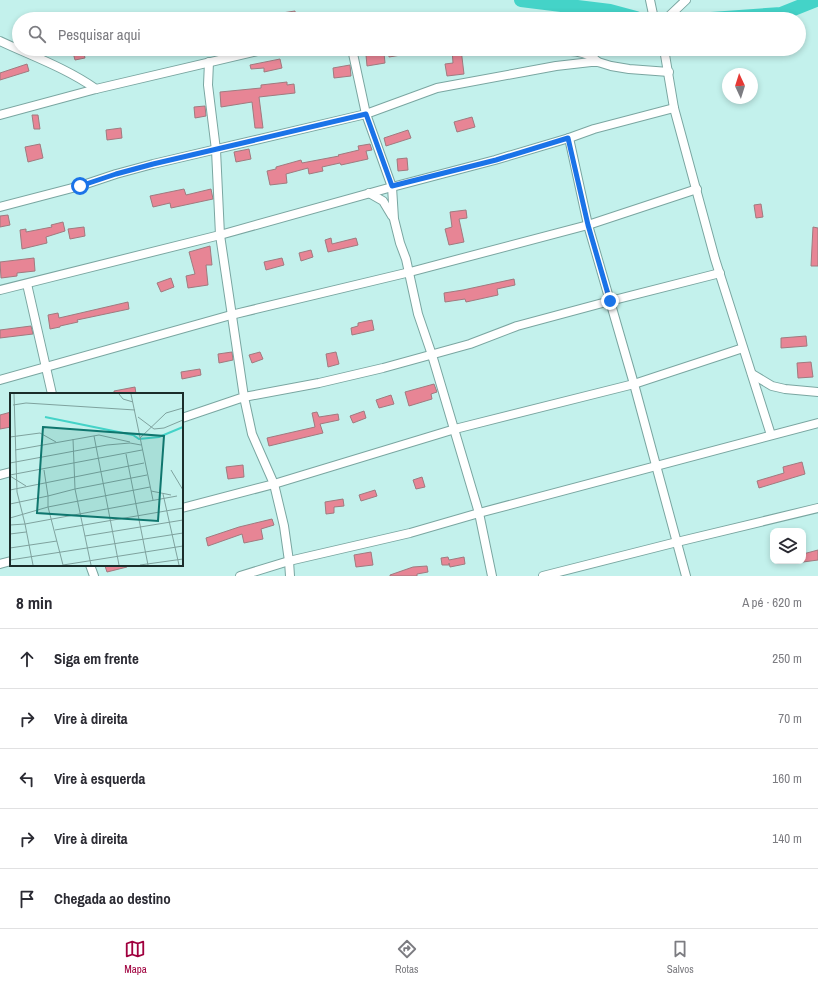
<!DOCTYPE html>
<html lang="pt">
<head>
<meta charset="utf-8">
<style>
  :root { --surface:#fff; --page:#f2f2f3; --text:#2b2b33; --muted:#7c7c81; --line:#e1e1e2; --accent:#a0003e }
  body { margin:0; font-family:"Archivo Narrow",sans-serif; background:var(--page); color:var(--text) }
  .controls { position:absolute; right:12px; bottom:12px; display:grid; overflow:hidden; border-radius:8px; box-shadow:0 2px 6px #0003 }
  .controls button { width:36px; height:36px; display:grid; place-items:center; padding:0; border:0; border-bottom:1px solid var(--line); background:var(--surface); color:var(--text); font:20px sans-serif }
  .compass { position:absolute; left:722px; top:68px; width:36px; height:36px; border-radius:50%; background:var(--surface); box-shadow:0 2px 6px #0003; rotate:356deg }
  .stop { position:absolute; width:12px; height:12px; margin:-9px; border:3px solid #1a73e8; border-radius:50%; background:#fff }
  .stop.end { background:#1a73e8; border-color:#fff; box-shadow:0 1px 4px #0008 }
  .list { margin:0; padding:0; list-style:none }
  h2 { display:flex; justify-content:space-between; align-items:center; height:52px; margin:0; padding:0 16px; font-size:17px }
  h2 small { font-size:13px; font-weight:400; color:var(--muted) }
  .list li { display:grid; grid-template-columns:26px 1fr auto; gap:12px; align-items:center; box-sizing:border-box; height:60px; padding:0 16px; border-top:1px solid var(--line) }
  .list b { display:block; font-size:15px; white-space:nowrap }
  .list em { font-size:13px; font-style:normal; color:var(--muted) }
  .icon { flex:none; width:22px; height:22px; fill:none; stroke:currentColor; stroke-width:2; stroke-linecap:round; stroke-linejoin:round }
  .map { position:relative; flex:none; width:818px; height:576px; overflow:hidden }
  .search { position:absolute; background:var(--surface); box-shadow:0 2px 6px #0003; left:12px; right:12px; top:12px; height:44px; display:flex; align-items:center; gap:10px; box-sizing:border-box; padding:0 14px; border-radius:22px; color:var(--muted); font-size:15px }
  .sheet { height:352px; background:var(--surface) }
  nav { display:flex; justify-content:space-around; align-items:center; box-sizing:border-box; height:56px; border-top:1px solid var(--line); background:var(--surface); font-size:11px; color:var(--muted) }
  nav a { display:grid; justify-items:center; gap:2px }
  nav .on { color:var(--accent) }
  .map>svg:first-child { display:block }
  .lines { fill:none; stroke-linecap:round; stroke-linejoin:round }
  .river { stroke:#44d3c8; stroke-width:14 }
  .building { fill:#e78595; stroke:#a07a7f }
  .minor-casing { stroke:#7aa6a1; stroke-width:10 }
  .minor { stroke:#fff; stroke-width:8 }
  .route { stroke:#1a73e8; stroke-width:5 }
  .inset-river { fill:none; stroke:#44d3c8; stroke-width:2 }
  .inset-road { fill:none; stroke:#7fa29e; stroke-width:1 }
  .view { fill:#0f766e; fill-opacity:0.15; stroke:#0f766e; stroke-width:2 }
  .inset-edge { fill:none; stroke:#1a2c2a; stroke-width:2 }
</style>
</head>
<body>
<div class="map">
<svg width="818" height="576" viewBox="0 0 818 576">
  <rect width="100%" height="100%" fill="#c3f1ec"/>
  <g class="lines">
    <g class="river">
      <polyline points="521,0 610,11 636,18 638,19"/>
      <polyline points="711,19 781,14 816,0"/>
    </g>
  </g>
  <g class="building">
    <polygon points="295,11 296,19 283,19 282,13"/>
    <polygon points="72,49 83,49 85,58 75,60"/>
    <polygon points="388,49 400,49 401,55 389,57"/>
    <polygon points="452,49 461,49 464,74 447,76 445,64 453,63"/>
    <polygon points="384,53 385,63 367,66 366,55"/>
    <polygon points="280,59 282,68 264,72 264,68 251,69 250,65"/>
    <polygon points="27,64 29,71 0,80 0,73"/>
    <polygon points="350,65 351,76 334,78 333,68"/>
    <polygon points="287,82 287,85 294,84 295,93 259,97 263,128 255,128 252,102 221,107 220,92 261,88 261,85"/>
    <polygon points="205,106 206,116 195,118 194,107"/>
    <polygon points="32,115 38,115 40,129 34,129"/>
    <polygon points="472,117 475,127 457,132 454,122"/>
    <polygon points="121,128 122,138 107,140 106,130"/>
    <polygon points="408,130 411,138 386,146 384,138"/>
    <polygon points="40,144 43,158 28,162 25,147"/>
    <polygon points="370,144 372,150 366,151 368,159 341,165 340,163 322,167 323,171 309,174 308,168 286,174 287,183 270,185 267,171 276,169 276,167 301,160 302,163 339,156 338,155 359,150 358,146"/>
    <polygon points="249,149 251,159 236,162 234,152"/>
    <polygon points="407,158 408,170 398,171 397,159"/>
    <polygon points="184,189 186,195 211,189 213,199 171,208 170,203 153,207 150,196"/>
    <polygon points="761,204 763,217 756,218 754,205"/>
    <polygon points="466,210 467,218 459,219 464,242 449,245 445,229 452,227 450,212"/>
    <polygon points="8,215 10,225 0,227 0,216"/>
    <polygon points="63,222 65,231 46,237 47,243 22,249 20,230 26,229 26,232 52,227 51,225"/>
    <polygon points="84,227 85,236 70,239 68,229"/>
    <polygon points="813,227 818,228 818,266 811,266"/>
    <polygon points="331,238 332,244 356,238 358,245 328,252 325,240"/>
    <polygon points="210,246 212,265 206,265 208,285 188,288 186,276 195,274 189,252"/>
    <polygon points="311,250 313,257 301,261 299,253"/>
    <polygon points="34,258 35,271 17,273 17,276 1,278 0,262"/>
    <polygon points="282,258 284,265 266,270 264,262"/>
    <polygon points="171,278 174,287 161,292 157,283"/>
    <polygon points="514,279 515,285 497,289 498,295 466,302 465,299 445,302 444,293 463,290"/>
    <polygon points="128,302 129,309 77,320 78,322 60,326 60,327 50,329 48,315 58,313 59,318"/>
    <polygon points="372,320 374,330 352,335 351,328 358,326 358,323"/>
    <polygon points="31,326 33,334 0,338 0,330"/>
    <polygon points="806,336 807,346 781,348 781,338"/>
    <polygon points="232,352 233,360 219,363 218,354"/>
    <polygon points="260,352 263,359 252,363 249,355"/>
    <polygon points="336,352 339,364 328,367 326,354"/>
    <polygon points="811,362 813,377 798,378 797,363"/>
    <polygon points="200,369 201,375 182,379 181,372"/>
    <polygon points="434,384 437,392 431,394 432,399 409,406 405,392"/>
    <polygon points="135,387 136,394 114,394 114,391"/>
    <polygon points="391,395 394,404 379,408 376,400"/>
    <polygon points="364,411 366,418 353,423 350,416"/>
    <polygon points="11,412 11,427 0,429 0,415"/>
    <polygon points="317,412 319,417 338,414 339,420 320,424 323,433 269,446 267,438 315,427 312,413"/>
    <polygon points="802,462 805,474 759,488 757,481 784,473 783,467"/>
    <polygon points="243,465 244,477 228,479 226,467"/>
    <polygon points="422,477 425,487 416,489 413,480"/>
    <polygon points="375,490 377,496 361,501 359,495"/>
    <polygon points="343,499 344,506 334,507 334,513 326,514 325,502"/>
    <polygon points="272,519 274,525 261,529 263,539 244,543 242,534 208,546 206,538 239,527"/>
    <polygon points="818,550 818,560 803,562 803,554"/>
    <polygon points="371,552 373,565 356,567 354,555"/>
    <polygon points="448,557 449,560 464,557 465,564 450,567 449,563 449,565 442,565 441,558"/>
    <polygon points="110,565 126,565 127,567 107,572 105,566"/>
    <polygon points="427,566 428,572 417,574 417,576 390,576 390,575 413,567"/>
  </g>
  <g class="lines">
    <g class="minor-casing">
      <g id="minor">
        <polyline points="650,0 654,19"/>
        <polyline points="666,19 686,0"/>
        <path d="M0,41C32,56 66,68 96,89"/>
        <polyline points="352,49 366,114 392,187 394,219 400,243 406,259 418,314 432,355 479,513 492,576"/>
        <path d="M553,49C570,52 585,49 598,62"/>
        <polyline points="664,49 674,108 715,259 771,435"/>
        <polyline points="0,115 96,89 266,49"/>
        <polyline points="569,138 588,225 634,384 686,576"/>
        <polyline points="369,193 383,201 392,216"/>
        <polyline points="0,207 80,186 116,174 153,164 366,114 437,88 556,66 591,62 598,62 611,66 629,69 669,72"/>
        <polyline points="27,284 52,394"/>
        <polyline points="0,290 220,235 392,187 495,160 569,138 594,129 674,108"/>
        <polyline points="752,374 772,386 785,389 818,392"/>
        <polyline points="0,380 231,315 410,272 588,225 697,189"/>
        <polyline points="182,418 244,397 220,235 216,150 208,85 209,62"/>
        <polyline points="0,475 11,472"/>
        <polyline points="182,508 274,484 455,429 634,384 743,348"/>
        <polyline points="0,564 11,561"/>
        <polyline points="90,565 94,576"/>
        <polyline points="240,576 289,561 410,533 479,513 818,423"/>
        <polyline points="290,576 289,561 284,526 274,484 252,434 244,397 319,383 383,368 470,344 517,326 610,301 720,273"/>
        <polyline points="543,576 677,542 818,508"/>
      </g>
    </g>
    <use href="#minor" class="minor"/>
  </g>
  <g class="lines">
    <polyline class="route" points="80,186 116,174 153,164 366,114 392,186 496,160 568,138 588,225 610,301"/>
  </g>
  <g transform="translate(10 393)">
    <rect width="173" height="173" fill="#c3f1ec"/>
    <path class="inset-river" d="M35,24L123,42L129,46L149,44L173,34"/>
    <path class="inset-road" d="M109,1L113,6L123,9M121,1L143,107M3,12L16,10L125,17M128,24L144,36L154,35L173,27M84,43L109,172M0,44L30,40L46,49M130,45L156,20L173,15M5,57L89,42L120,49M116,61L138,172M0,70L97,52L120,50L131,52M161,77L173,97M0,82L132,57M0,83L16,93M0,97L134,70M141,98L161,102M153,101L169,172M0,111L38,103L34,77M0,125L38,114L140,94M0,132L15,131L7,99L4,1M45,137L173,115M0,141L16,139M75,143L173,127M0,155L47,148M0,167L173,140M23,172L15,131L167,103M53,172L38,114V103L65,96L63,46M53,172L173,153M81,172L65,96L137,82M130,172L173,166"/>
    <path class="view" d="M33,34L154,43L148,128L27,120Z"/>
    <rect width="173" height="173" class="inset-edge"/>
  </g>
</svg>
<div class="controls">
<button><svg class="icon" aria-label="layers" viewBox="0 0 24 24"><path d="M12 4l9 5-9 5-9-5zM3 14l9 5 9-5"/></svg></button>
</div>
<svg class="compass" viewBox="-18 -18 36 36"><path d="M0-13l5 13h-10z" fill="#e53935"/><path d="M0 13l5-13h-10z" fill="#7c7c81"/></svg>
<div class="stop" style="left:80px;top:186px"></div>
<div class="stop end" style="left:610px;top:301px"></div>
<div class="search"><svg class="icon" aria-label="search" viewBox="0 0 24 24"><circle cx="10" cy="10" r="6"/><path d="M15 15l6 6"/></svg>Pesquisar aqui</div>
</div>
<section class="sheet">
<h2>8 min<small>A pé · 620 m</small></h2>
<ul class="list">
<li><svg class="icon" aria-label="ahead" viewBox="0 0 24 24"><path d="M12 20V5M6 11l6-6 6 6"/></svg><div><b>Siga em frente</b></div><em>250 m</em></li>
<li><svg class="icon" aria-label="right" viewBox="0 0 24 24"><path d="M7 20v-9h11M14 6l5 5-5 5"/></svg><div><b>Vire à direita</b></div><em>70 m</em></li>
<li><svg class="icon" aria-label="left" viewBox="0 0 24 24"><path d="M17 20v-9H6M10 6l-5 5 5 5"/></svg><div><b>Vire à esquerda</b></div><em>160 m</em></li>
<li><svg class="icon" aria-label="right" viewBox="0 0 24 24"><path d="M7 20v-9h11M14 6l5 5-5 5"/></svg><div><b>Vire à direita</b></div><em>140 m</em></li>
<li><svg class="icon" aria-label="arrive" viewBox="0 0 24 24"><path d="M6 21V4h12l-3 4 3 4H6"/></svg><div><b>Chegada ao destino</b></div></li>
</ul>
</section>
<nav>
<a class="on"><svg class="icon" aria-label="map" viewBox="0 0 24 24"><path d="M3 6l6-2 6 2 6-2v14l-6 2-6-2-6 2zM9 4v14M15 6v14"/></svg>Mapa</a>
<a><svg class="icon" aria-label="directions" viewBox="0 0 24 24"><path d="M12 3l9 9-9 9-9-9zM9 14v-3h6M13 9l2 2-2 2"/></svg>Rotas</a>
<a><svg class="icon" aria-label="saved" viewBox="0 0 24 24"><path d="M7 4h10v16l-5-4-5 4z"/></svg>Salvos</a>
</nav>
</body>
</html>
